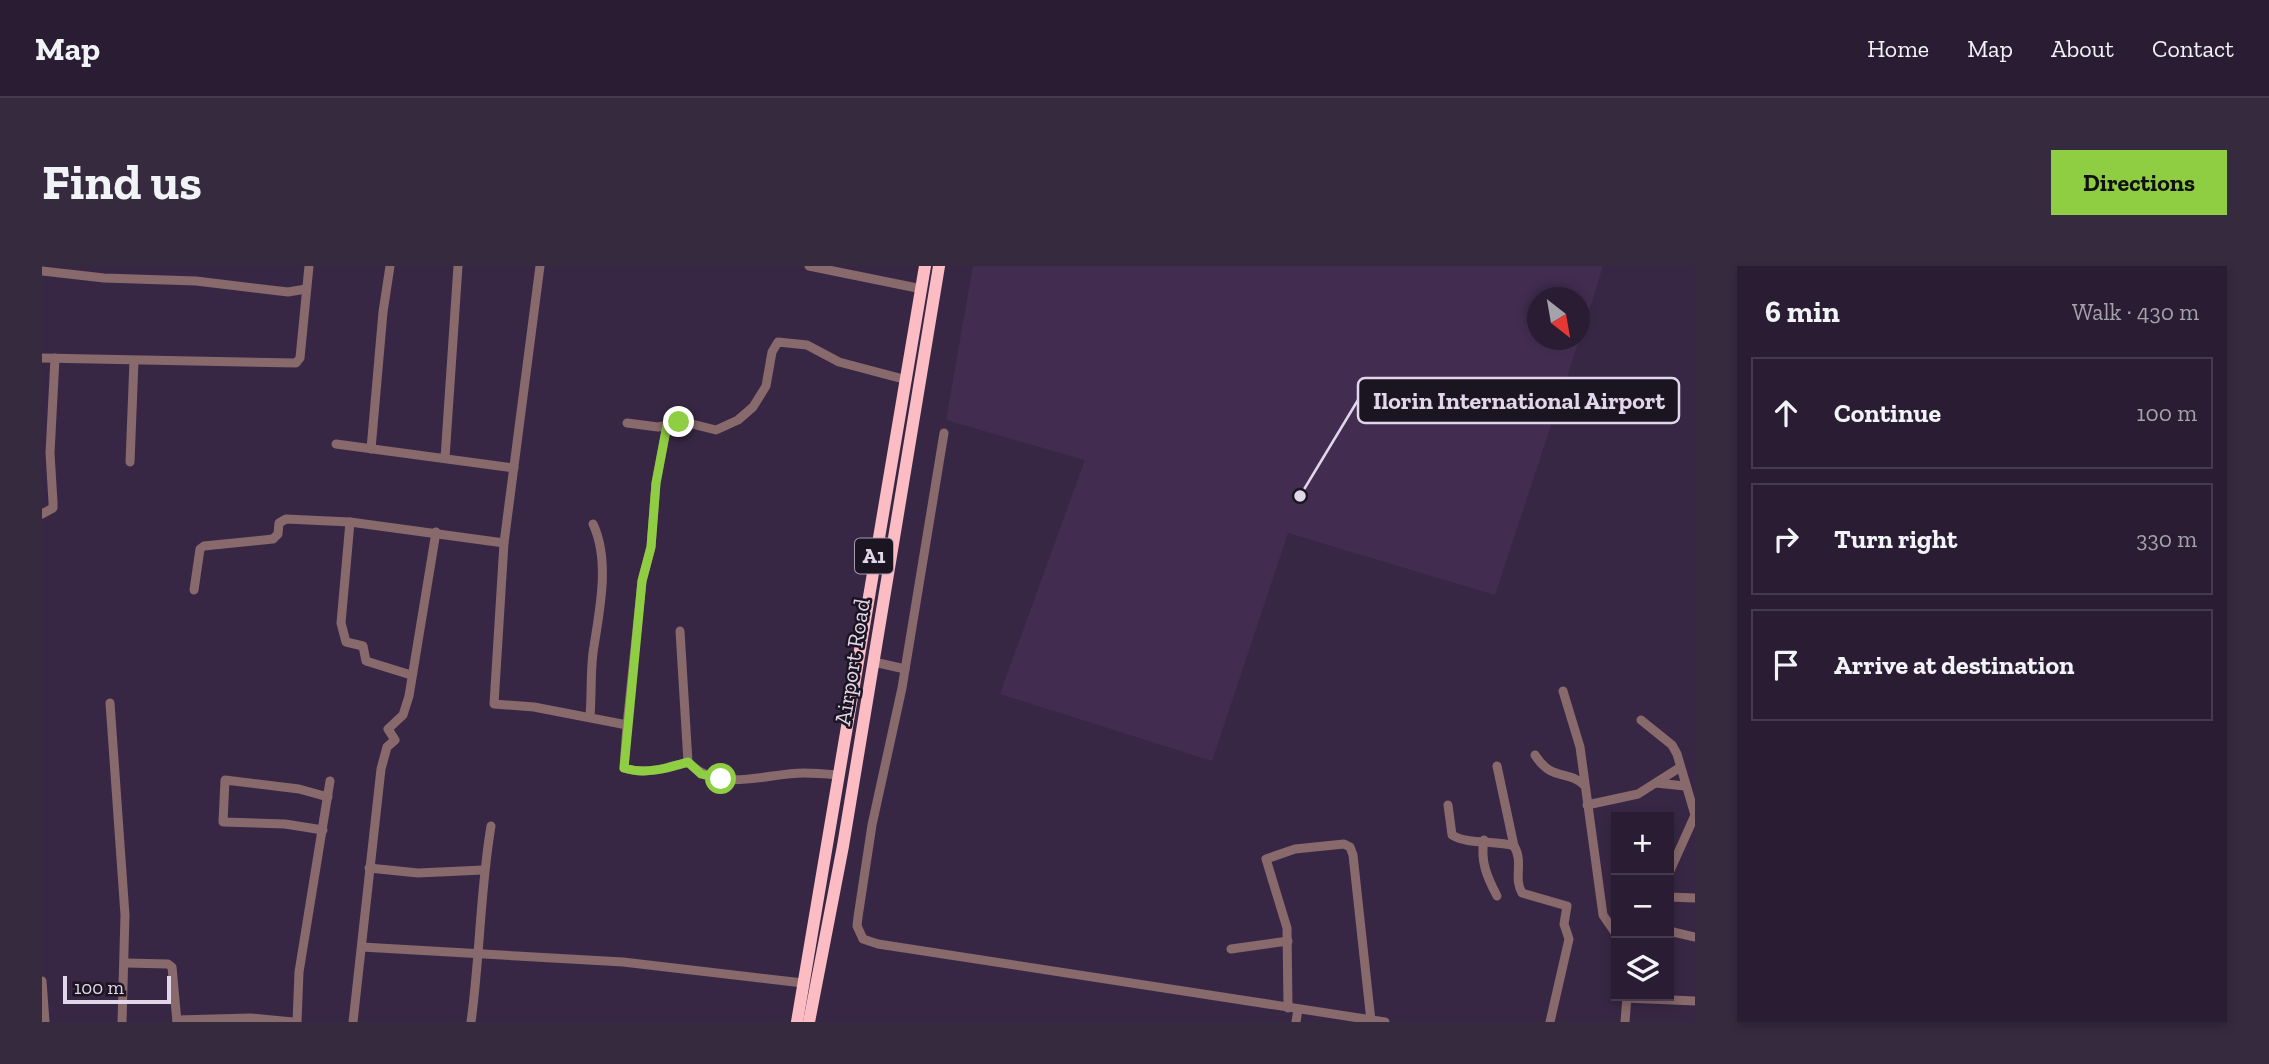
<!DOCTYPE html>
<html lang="en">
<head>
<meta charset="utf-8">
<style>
  :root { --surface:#2a1d33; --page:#362a3f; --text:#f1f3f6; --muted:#a5a2ac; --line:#463b4e; --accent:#8fcd42 }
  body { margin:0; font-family:"Zilla Slab",serif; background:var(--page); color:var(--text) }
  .controls { position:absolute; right:21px; bottom:21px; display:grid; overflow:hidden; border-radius:0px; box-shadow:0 4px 10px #0003 }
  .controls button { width:63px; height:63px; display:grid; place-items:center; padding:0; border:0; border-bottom:2px solid var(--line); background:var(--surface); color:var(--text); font:35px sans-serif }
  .compass { position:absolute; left:1485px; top:21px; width:63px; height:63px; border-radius:50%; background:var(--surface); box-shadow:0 4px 10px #0003; rotate:149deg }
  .scale { position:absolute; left:21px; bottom:18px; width:108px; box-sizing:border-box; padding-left:7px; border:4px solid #e2d7ea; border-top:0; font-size:19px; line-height:24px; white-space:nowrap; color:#e2d7ea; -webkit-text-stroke:5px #1b1421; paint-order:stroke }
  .stop { position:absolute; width:21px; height:21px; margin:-16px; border:5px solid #8fcd42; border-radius:50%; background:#fff }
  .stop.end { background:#8fcd42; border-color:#fff; box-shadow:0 2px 7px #0008 }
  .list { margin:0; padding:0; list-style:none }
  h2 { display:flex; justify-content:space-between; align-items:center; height:91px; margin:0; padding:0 28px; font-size:30px }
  h2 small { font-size:23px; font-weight:400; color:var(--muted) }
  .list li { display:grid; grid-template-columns:46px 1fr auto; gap:21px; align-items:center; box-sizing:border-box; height:112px; margin:0 14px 14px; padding:0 14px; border:2px solid var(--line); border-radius:0px }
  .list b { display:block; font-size:26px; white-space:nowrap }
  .list em { font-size:23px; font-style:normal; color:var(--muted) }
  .icon { flex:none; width:38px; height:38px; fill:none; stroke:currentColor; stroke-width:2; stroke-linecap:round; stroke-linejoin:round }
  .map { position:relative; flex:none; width:1653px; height:756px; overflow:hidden; border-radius:0px }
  header { display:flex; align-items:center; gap:42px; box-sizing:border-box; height:98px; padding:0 35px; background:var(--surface); border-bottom:2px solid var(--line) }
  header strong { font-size:33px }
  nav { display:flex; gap:38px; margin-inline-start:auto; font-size:24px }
  .intro { display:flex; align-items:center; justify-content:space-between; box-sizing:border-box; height:168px; padding:0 42px }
  h1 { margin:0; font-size:49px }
  .button { padding:18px 32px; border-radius:0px; background:var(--accent); color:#111; font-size:24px; font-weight:700 }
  main { display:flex; gap:42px; padding:0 42px }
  aside { flex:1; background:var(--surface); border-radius:0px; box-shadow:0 4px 10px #0003 }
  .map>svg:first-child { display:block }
  .built { fill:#422d51 }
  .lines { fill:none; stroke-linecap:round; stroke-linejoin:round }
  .minor { stroke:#88696c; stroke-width:9 }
  .highway { stroke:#fbbcc4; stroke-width:12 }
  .route { stroke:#8fcd42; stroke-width:9 }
  .labels { text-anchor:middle; stroke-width:5; stroke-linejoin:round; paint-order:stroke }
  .shield { fill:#1b1421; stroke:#a69cae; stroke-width:2 }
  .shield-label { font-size:21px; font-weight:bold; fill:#e2d7ea }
  .street-label { font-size:23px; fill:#e2d7ea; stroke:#1b1421 }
  .leader { fill:none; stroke:#e2d7ea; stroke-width:2.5 }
  .callout-dot { fill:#e2d7ea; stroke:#1b1421; stroke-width:2.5 }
  .callout { fill:#1b1421; stroke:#e2d7ea; stroke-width:2.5 }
  .callout-label { font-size:24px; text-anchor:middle; font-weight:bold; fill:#e2d7ea }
</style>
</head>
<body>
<header>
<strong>Map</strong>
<nav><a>Home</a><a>Map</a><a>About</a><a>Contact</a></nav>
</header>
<div class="intro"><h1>Find us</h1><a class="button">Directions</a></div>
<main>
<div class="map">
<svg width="1653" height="756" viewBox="0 0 1653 756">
  <rect width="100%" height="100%" fill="#382744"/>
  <polygon class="built" points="931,0 1561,0 1538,73 1538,32 1496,32 1496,74 1537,74 1453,329 1246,267 1170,495 958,428 1043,194 904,154"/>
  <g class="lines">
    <g class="minor">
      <path d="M498,0L462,277L452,438L492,441L585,459L582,502C603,509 626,502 646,496C676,528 724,507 762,507C773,507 785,508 796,509"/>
      <polyline points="767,0 880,23"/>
      <polyline points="0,5 62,12 154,15 246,26 264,23"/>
      <polyline points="0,92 254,97 258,92 267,0"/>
      <polyline points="585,157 616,161 642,156 674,164 696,154 711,141 724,120 730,86 736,76 765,79 797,96 865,114"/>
      <polyline points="902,167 860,422 830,559 816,651 815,660 821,673 836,678 1343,756"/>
      <polyline points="294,178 472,202"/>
      <polyline points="329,183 341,46 348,0"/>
      <polyline points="403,192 416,0"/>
      <polyline points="88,196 92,95"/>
      <polyline points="0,248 11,242 11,236 8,187 13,92"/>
      <polyline points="308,256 299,357 304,376 321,380 324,395 369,409"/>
      <polyline points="152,324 158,283 162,280 231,273 236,268 237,257 244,253 308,256 462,277"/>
      <polyline points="638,365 646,496"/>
      <polyline points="832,396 863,403"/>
      <polyline points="1521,425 1538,481 1561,649 1574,668"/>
      <polyline points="68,437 83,649 80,756"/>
      <path d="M548,450C550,427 548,402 552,380C558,342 568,294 551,258"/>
      <polyline points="1599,454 1630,479 1635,488 1653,549"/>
      <polyline points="585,459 600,315 609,281 614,217 625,159"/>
      <path d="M1493,489C1510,516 1525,503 1542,519"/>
      <polyline points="1455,500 1472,580"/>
      <polyline points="1614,517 1643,520"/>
      <path d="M1406,539L1410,569C1426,579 1453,574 1472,580C1482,596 1471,612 1480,627L1525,640L1522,658L1527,673L1508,756"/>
      <polyline points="1545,539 1596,528 1637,502"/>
      <polyline points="281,564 243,558 181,556 183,514 257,523 286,531"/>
      <path d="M1442,574C1438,595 1445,611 1455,630"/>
      <polyline points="327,602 376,607 441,604"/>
      <polyline points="1627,607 1653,549"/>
      <polyline points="1627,631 1653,632"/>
      <polyline points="1627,665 1653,671"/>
      <polyline points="320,681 581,696 761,717"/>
      <polyline points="1189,683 1246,675"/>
      <polyline points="84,697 126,698 130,701 135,756"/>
      <polyline points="0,715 3,756"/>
      <polyline points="1584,732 1653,735"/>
      <polyline points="1246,742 1245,662 1224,593 1253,583 1302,578 1308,581 1311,589 1329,755"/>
      <polyline points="135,754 208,752 251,756"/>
      <polyline points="255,756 257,706 288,515"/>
      <polyline points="311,756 339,503 345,481 353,474 346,463 361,449 367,430 394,266"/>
      <path d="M429,756C438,691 438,625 449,560"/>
      <polyline points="1254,756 1256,743"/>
      <polyline points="1583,756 1585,730"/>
    </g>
    <g class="highway">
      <polyline points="755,756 883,0"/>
      <polyline points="767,756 801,580 897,0"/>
    </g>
  </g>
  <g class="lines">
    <path class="route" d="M637,156L625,159L614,217L609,281L600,315L582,502C603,509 626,502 646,496L659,508L679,513"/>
  </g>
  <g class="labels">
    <rect class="shield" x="813" y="272.5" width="38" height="35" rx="5"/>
    <g class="shield-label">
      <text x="832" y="297">A1</text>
    </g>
    <g class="street-label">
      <text transform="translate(810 396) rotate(-81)" y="8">Airport Road</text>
    </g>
  </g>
  <path class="leader" d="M1258 230L1316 134"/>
  <circle class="callout-dot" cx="1258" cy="230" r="7"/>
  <rect class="callout" x="1316" y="112" width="321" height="45" rx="7"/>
  <g class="callout-label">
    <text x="1477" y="143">Ilorin International Airport</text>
  </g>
</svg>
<div class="controls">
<button>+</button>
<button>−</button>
<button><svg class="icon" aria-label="layers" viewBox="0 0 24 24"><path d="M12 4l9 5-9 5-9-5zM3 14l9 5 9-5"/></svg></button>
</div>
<svg class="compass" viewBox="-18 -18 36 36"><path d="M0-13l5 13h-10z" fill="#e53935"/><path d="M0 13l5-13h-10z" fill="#a5a2ac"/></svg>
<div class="scale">100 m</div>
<div class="stop" style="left:679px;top:513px"></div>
<div class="stop end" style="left:637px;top:156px"></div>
</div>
<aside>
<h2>6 min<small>Walk · 430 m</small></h2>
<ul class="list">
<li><svg class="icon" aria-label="ahead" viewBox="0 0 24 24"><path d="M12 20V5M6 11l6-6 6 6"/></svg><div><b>Continue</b></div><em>100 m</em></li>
<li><svg class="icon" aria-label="right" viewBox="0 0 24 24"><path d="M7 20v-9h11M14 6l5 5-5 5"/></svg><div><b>Turn right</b></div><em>330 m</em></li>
<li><svg class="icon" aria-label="arrive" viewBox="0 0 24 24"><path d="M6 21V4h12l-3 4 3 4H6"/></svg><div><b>Arrive at destination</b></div></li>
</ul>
</aside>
</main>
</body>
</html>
